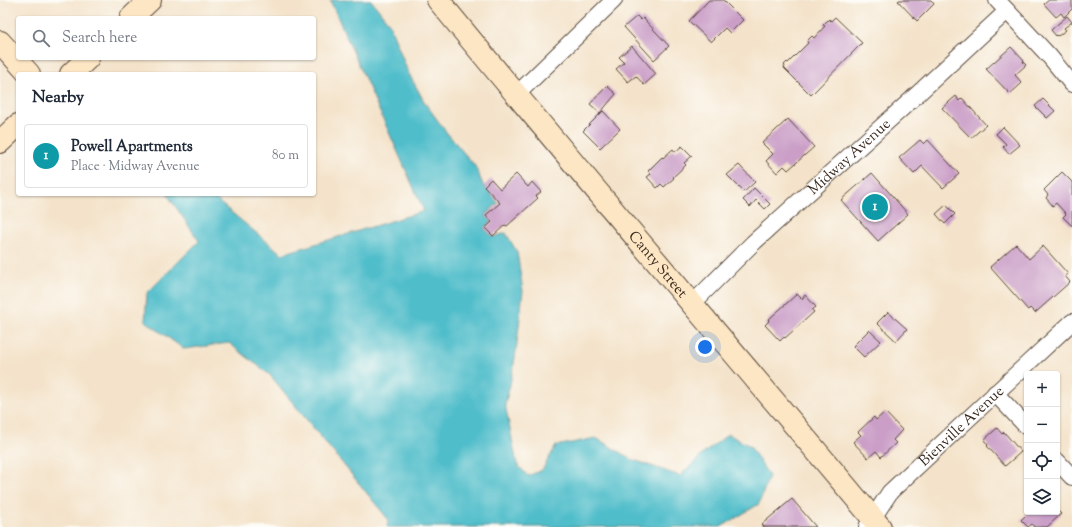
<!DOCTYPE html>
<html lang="en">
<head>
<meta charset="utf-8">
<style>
  :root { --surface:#fff; --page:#f2f2f3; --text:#1f2937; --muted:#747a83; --line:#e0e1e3; --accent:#1a73e8 }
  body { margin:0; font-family:"Sorts Mill Goudy",serif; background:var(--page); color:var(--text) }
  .controls { position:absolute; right:12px; bottom:12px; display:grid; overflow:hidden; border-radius:4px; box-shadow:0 1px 3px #0004 }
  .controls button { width:36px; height:36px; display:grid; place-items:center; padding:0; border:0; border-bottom:1px solid var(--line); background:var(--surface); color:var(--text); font:20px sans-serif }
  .you { position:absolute; left:705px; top:347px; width:14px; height:14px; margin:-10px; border:3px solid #fff; border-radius:50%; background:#1a73e8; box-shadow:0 0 0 6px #1a73e833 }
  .badge { display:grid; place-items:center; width:26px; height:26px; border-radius:50%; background:var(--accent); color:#fff; font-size:13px; font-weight:700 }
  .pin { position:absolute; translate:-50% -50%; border:2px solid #fff; box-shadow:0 1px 4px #0006 }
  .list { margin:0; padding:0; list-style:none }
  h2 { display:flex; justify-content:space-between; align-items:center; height:52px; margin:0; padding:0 16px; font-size:17px }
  h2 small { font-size:13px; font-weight:400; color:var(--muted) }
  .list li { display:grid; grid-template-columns:26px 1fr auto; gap:12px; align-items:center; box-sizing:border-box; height:64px; margin:0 8px 8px; padding:0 8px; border:1px solid var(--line); border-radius:4px }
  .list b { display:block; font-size:15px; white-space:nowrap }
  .list p { margin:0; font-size:13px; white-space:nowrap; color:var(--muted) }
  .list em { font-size:13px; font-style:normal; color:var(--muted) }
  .icon { flex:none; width:22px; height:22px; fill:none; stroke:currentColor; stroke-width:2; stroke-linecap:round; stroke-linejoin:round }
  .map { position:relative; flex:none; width:1072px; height:527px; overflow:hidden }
  .search { position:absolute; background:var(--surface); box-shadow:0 1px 3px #0004; left:16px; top:16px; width:300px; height:44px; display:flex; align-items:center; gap:10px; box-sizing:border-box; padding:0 14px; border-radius:4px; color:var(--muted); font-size:15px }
  .panel { position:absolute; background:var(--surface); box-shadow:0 1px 3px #0004; left:16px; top:72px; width:300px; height:124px; border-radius:4px }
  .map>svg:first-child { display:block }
  .water { fill:#50bdca; stroke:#467474 }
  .building { fill:#ca9ec7 }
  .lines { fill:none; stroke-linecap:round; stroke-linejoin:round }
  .street-casing { stroke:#574638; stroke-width:18 }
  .secondary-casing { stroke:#574638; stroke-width:24 }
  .street { stroke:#fff; stroke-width:16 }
  .secondary { stroke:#fce6c4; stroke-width:22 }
  .labels { text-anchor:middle; stroke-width:3.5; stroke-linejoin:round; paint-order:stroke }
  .street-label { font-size:15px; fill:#3b2a1e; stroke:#fdfcf7 }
</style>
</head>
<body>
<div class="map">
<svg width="1072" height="527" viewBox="0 0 1072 527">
  <rect width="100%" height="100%" fill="#fdfcf7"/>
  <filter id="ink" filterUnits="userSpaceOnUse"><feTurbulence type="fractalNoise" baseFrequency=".025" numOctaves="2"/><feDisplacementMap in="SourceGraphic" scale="8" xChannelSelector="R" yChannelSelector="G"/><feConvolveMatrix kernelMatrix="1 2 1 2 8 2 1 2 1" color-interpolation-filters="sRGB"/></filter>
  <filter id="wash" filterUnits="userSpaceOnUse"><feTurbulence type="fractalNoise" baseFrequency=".012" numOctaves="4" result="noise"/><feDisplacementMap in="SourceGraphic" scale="16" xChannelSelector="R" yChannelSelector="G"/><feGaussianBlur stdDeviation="0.9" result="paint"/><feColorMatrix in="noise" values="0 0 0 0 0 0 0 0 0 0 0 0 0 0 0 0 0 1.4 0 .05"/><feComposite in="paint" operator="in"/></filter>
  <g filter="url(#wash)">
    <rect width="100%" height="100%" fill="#f4e3ca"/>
    <polygon class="water" points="330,0 371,0 389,23 408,72 425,103 447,133 475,166 483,185 498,203 485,215 491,221 484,228 493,237 506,233 517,252 523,291 516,352 510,385 505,404 517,464 528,476 542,470 556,446 596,438 631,459 680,476 703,454 728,434 750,446 769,476 759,504 721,527 387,527 388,519 270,375 229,343 184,349 145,321 147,293 199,241 167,194 212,194 220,203 282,254 424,211"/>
    <g id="blocks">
      <g class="building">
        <polygon points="709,0 723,0 743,20 730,33 725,28 711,42 689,21"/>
        <polygon points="899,0 931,0 934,4 917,21 898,1"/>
        <polygon points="1049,0 1072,0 1072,9 1064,17 1061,13 1056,17 1044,4"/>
        <polygon points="637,16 641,20 643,18 669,46 654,60 624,27"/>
        <polygon points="1067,16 1072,22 1064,28 1066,30 1058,36 1057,35 1056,36 1051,30"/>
        <polygon points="835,17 862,43 811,95 784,68 785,66 784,65 787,62 788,63 808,43 807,41 812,36 814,38 825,26 823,25 829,19 831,21"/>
        <polygon points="632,46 656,74 644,85 636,76 628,82 616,69 624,62 619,57"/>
        <polygon points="1011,47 1024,61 1023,62 1026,65 1015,75 1022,83 1010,94 986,69"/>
        <polygon points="607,86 616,94 600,113 590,104"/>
        <polygon points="956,96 959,101 962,98 986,125 971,138 942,108"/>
        <polygon points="1043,99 1055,111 1047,118 1035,106"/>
        <polygon points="603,111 620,129 600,148 583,131"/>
        <polygon points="788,119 814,147 788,170 784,166 777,173 766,161 773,154 762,143"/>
        <polygon points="1003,127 1020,145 1009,154 1003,147 1006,144 996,134"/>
        <polygon points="920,140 924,144 928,140 959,174 943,188 922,166 914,174 899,158"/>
        <polygon points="682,146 692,156 684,163 686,165 673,177 674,178 664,187 661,184 657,188 647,177 651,174 648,171 662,157 663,158 673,149 675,152"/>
        <polygon points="739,165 755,182 744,192 727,175"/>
        <polygon points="1062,172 1072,182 1072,226 1063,217 1066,214 1056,203 1053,206 1046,198 1048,195 1044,190"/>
        <polygon points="872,173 908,214 878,241 841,200"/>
        <polygon points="516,174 528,187 532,182 541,192 536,196 538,198 507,226 505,225 493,236 485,228 492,222 486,215 500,203 484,186 491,179 500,189"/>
        <polygon points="754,188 770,204 765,209 756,200 750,207 743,200"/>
        <polygon points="946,205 955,214 945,224 936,214"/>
        <polygon points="1016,244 1029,259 1043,246 1068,274 1065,276 1070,282 1035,313 1030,308 1028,310 990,267"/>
        <polygon points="797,294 802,299 805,295 816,307 812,310 814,312 785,338 784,337 780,341 765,325 769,321 768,320"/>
        <polygon points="888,312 907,329 896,341 877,323"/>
        <polygon points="869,330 881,341 864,357 853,346"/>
        <polygon points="885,412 902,430 893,440 896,443 881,457 876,451 868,458 853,442 861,435 858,432 874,417 876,420"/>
        <polygon points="997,428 1002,434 1004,432 1021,452 1005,466 987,446 988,445 984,440"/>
        <polygon points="792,499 816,527 764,527 762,524"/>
        <polygon points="1057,510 1061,514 1047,527 1034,527 1032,524 1028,527 1021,520 1029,512 1057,512"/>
      </g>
    </g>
  </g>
  <g filter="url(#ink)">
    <use href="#blocks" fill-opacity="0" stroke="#574638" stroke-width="1"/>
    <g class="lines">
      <g class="street-casing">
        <g id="street">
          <polyline points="997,0 1050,57 1072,84"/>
          <polyline points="516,95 614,0"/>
          <path id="s1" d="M693,303L753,243L909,102L1007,11"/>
          <polyline points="995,393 1027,427"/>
          <polyline points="1057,461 1072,477"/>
          <path id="s2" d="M867,527L890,492L1072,322"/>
        </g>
      </g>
      <g class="secondary-casing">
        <g id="secondary">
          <path id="s3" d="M438,0C583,177 733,351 880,527"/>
          <polyline points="131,18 150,0"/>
          <polyline points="0,42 29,74"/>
          <polyline points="71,74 88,58"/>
          <polyline points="0,142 18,125"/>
        </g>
      </g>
      <use href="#street" class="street"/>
      <use href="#secondary" class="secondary"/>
    </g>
  </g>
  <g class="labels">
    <g class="street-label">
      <text dy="5" stroke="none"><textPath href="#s1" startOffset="214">Midway Avenue</textPath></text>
      <text dy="5" stroke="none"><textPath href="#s3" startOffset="344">Canty Street</textPath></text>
      <text dy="5" stroke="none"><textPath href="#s2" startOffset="139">Bienville Avenue</textPath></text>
    </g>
  </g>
</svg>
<div class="controls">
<button>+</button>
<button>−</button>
<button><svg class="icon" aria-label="locate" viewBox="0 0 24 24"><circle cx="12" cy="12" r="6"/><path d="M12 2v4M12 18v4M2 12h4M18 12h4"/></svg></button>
<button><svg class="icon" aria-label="layers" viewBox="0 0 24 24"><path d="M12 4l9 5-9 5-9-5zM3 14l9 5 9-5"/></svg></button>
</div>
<div class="you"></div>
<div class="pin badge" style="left:875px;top:207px;background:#0f9aa8">1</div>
<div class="search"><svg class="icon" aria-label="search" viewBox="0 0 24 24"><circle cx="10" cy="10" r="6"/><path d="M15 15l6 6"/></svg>Search here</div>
<section class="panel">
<h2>Nearby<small></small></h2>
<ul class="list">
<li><span class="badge" style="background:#0f9aa8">1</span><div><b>Powell Apartments</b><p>Place · Midway Avenue</p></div><em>80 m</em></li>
</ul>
</section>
</div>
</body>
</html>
